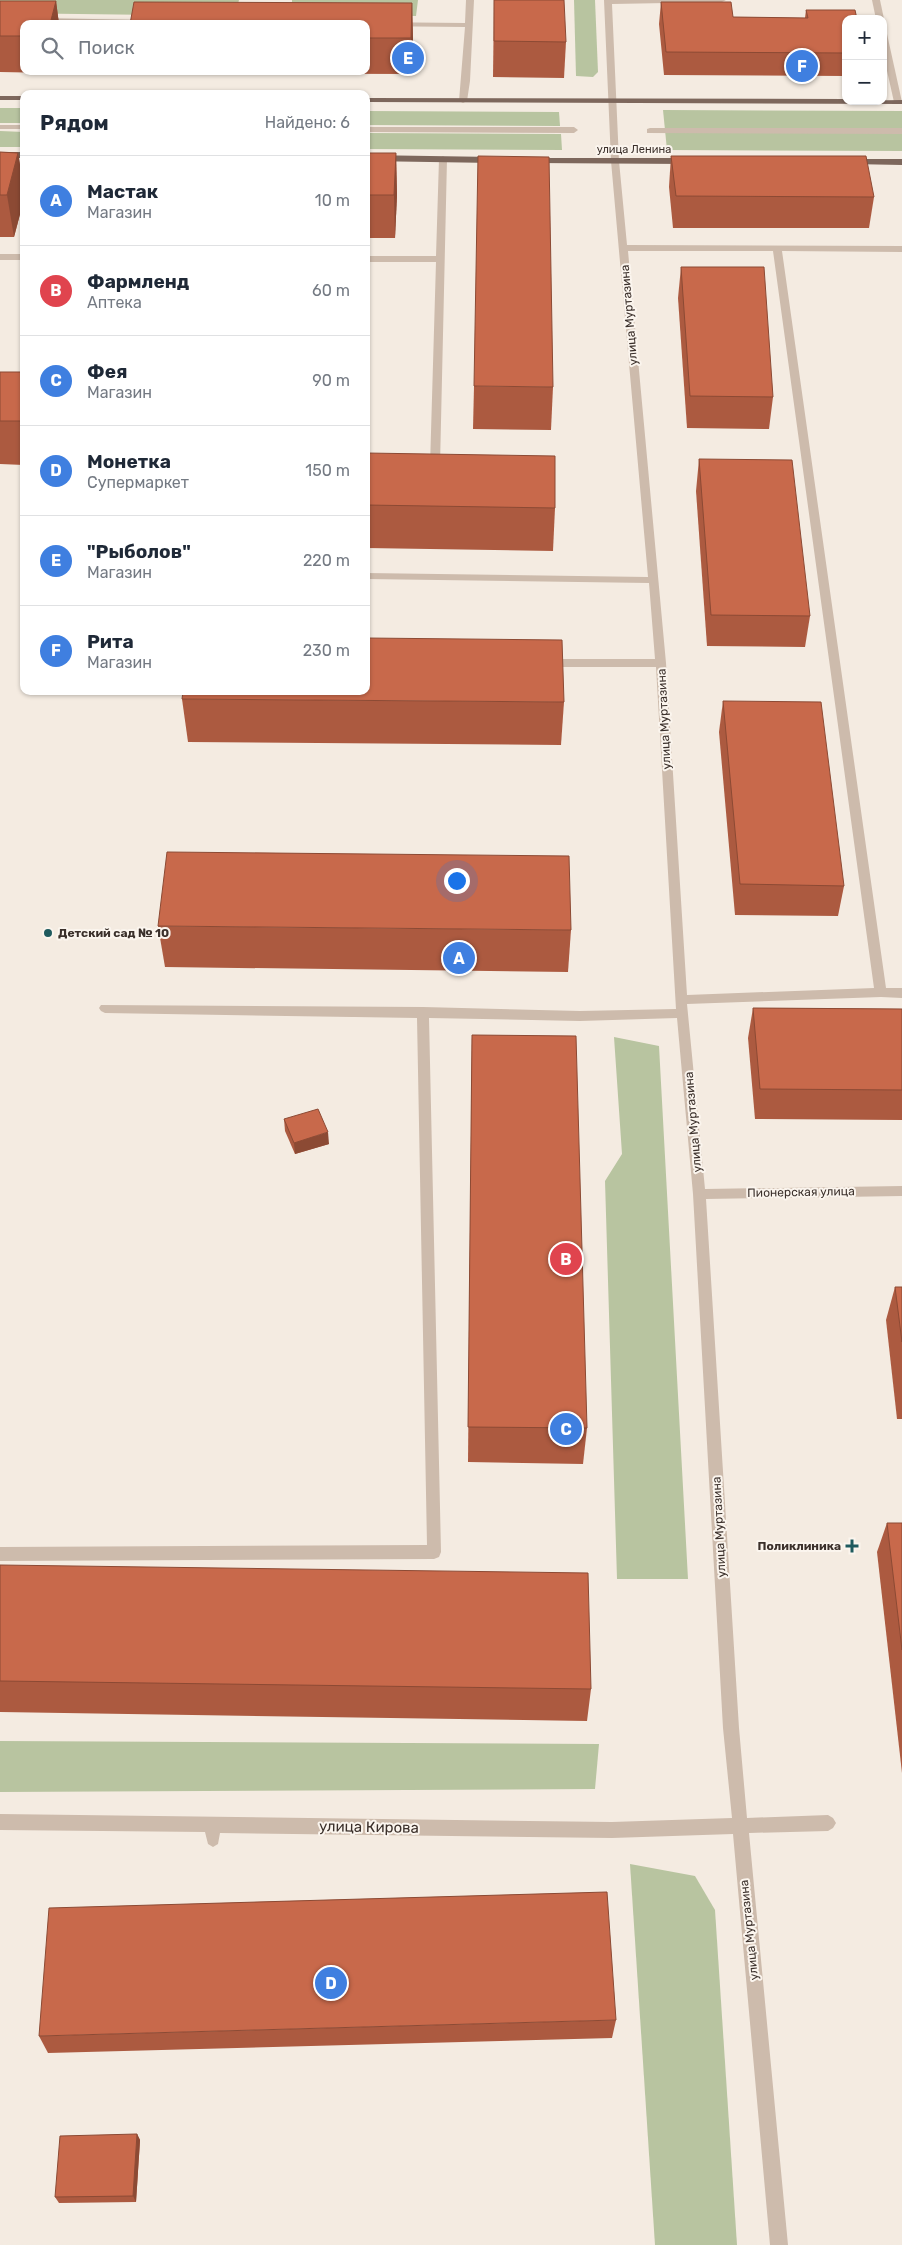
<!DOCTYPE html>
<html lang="ru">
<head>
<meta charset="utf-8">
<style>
  :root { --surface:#fff; --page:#f2f2f3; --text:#1f2937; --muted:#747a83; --line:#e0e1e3; --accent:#1f5a5e }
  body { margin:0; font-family:Rubik,sans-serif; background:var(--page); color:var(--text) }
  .controls { position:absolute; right:15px; top:15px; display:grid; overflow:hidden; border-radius:10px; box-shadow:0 1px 4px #0004 }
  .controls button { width:45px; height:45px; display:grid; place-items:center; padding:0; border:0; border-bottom:1px solid var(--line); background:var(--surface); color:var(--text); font:25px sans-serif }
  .you { position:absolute; left:456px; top:880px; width:18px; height:18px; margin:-12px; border:4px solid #fff; border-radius:50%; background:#1a73e8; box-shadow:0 0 0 8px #1a73e833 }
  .badge { display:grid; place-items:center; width:32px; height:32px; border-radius:50%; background:var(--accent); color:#fff; font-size:16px; font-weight:700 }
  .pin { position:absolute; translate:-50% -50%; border:2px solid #fff; box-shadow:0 1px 5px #0006 }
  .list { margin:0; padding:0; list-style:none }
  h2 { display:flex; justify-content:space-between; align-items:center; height:65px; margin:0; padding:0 20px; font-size:21px }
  h2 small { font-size:16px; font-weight:400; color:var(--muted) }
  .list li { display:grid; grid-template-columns:32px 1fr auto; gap:15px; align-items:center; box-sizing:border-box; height:90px; padding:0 20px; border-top:1px solid var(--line) }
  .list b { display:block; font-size:19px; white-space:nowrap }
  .list p { margin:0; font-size:16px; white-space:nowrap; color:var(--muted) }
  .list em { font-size:16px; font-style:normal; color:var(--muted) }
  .icon { flex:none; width:28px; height:28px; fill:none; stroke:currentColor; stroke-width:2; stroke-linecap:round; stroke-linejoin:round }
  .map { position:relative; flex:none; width:902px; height:2245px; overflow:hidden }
  .search { position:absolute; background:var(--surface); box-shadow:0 1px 4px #0004; left:20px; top:20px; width:350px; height:55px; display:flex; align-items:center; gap:12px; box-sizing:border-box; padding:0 18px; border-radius:10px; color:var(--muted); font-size:19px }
  .panel { position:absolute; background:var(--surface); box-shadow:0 1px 4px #0004; left:20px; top:90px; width:350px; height:605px; border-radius:10px }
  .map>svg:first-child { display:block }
  .green { fill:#b8c4a0 }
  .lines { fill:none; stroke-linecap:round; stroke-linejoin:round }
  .minor { fill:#cdbbac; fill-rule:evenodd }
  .major { fill:#7d675c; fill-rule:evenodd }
  .wall { fill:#ac5a40 }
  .shaded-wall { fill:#8c4a34 }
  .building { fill:#c8694b; stroke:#8c4a34 }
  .poi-dot { fill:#1f5a5e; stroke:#fbf5ee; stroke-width:2 }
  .labels { text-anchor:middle; stroke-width:4; stroke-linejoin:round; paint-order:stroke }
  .far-street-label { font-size:11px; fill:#3b302b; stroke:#fbf5ee }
  .street-label { font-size:12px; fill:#3b302b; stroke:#fbf5ee }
  .poi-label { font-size:12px; font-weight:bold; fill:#3b302b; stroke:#fbf5ee; text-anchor:start }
  .near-street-label { font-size:15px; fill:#3b302b; stroke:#fbf5ee }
</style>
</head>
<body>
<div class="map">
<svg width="902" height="2245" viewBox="0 0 902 2245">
  <rect width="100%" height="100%" fill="#f4ebe1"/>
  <g class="green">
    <polygon points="0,0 239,0 235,16 0,13"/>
    <polygon points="292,0 418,0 416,16 292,15"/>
    <polygon points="574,0 595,0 598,72 593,77 576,76"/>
    <rect x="0" y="108" width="24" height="15"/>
    <polygon points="663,110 902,111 902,151 667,150"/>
    <polygon points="366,111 559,112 560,126 366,125"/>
    <polygon points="0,131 24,132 24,147 0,147"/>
    <polygon points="366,133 561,134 562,150 366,149"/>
    <polygon points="614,1037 659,1046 688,1579 617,1579 605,1181 622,1154"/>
    <polygon points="0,1741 599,1744 595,1789 0,1792"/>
    <polygon points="630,1864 695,1876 715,1910 737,2245 655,2245"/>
  </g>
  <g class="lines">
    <g class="minor">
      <polygon points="466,0 474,0 470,81 467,101 463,103 459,101 465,27 366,26 366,24 362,24 366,22 465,23"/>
      <path d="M604,0H726L722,2L612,4L619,161L627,245L902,246V252L782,251L886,988H902V998L881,997L687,1004L705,1189L902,1186V1196L706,1199L739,1728L747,1818L828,1815L833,1818L836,1823L833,1828L828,1831L749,1833L788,2245H770L733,1834L612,1838L220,1833L218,1844L213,1847L208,1844L205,1832L0,1830V1814L612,1822L732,1818L723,1728L693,1194L677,1018L580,1021L429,1018L441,1552L439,1557L434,1559L0,1561V1547L427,1545L417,1018L105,1013L101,1011L99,1008L101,1005L423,1007L580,1011L676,1009L656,667H546L541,663L546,659H655L649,583L366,579V573L648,577L611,161ZM628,251H773L874,988L687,995L666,663Z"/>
      <polygon points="872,0 880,0 884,19 883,20 876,19"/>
      <polygon points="39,18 147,20 151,22 149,24 42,22 39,22"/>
      <polygon points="883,32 887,34 902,102 898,104 894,102 883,53"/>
      <rect x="0" y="125" width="24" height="4"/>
      <polygon points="366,127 574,127 578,130 574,133 366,132"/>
      <polygon points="650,128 902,128 902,134 647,133 647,129"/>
      <polygon points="443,156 447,159 440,466 435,469 430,466 436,262 366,262 366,256 436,256 439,159"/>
      <rect x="0" y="254" width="24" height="6"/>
    </g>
    <g class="major">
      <rect x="0" y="96" width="24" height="4"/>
      <polygon points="366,98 846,99 846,101 902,100 902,104 366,102"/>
      <rect x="0" y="152" width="24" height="6"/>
      <polygon points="366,155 494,157 498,160 494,163 366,161"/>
      <polygon points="531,158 686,158 690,161 686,164 534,163 530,160"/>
      <polygon points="848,159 902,159 902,165 851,164 847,161"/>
    </g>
  </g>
  <g class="wall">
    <polygon points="494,0 566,42 564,78 493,77"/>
    <polygon points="0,1 56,1 59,24 24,24 24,71 53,71 52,73 0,72"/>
    <polygon points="661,2 733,17 805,18 806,10 846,19 846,76 664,75 659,24"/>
    <polygon points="412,3 413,39 412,74 132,73 132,71 366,71 366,24"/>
    <polygon points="0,152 18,153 24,189 24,199 14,237 0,237"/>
    <polygon points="366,153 396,153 397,195 395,238 366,238"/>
    <polygon points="671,156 874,197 869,228 673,228 669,187"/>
    <polygon points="681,267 773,397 769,429 687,428 678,298"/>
    <polygon points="0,372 24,372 24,465 0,464"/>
    <polygon points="474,386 553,387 551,430 473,429"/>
    <polygon points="366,453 555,508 553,551 366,548"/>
    <polygon points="699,459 810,616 805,647 707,646 696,491"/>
    <polygon points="182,699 564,702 561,745 188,742"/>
    <polygon points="723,701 844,886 838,916 735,915 719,732"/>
    <polygon points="158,926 571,930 568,972 165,967"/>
    <polygon points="753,1008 902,1009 902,1120 755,1119 748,1038"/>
    <polygon points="472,1035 587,1428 583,1464 468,1462"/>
    <polygon points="284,1119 329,1144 295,1154 285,1131"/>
    <polygon points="895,1287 902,1287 902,1419 897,1419 886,1320"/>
    <polygon points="887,1523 902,1523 902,1773 877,1552"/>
    <polygon points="0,1565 591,1689 587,1721 0,1712"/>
    <polygon points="616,2020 612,2038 48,2053 39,2036"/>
    <polygon points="137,2134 140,2140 136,2202 59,2203 55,2197"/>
  </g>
  <g class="shaded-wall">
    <polygon points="56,1 59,24 50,24"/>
    <polygon points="412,3 413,39 412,74 411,38"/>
    <polygon points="18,153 24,189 24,199 14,237 7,195"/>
    <polygon points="396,153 397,195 395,238 394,195"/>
    <polygon points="328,1132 329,1144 295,1154 294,1143"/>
    <polygon points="137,2134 140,2140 136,2202 133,2196"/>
  </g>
  <g class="building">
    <polygon points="494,0 564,0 566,42 494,41"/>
    <polygon points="0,1 56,1 50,24 24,24 24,36 0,36"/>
    <polygon points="134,2 412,3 411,38 366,38 366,24 130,24"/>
    <polygon points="661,2 731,2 733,17 808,18 806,10 855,10 857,19 846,19 846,53 666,52"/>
    <polygon points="0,152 18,153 7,195 0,195"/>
    <polygon points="366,153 396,153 394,195 366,195"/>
    <polygon points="478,156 549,157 553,387 474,386"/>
    <polygon points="671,156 866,156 874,197 676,196"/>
    <polygon points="681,267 764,267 773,397 690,396"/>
    <rect x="0" y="372" width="24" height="49"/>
    <polygon points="366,453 555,456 555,508 366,505"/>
    <polygon points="699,459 792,460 810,616 711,615"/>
    <polygon points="366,638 562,640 564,702 182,699 183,691 366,691"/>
    <polygon points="723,701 821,702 844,886 740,884"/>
    <polygon points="167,852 569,856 571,930 158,926"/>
    <polygon points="753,1008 902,1009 902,1090 760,1089"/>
    <polygon points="472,1035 576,1036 587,1428 468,1427"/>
    <polygon points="318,1109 328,1132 294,1143 284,1119"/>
    <polygon points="895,1287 902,1287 902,1342"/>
    <polygon points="887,1523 902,1523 902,1650"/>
    <polygon points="0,1565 588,1573 591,1689 0,1681"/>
    <polygon points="607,1892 616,2020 39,2036 49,1908"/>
    <polygon points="137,2134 133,2196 55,2197 60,2136"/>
  </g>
  <g class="poi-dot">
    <circle cx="48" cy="933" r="5"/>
    <path d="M849.5 1538.5h5v5h5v5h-5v5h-5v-5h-5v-5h5z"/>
  </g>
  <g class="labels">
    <g class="far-street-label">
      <text x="634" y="153">улица Ленина</text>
    </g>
    <g class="street-label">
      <text transform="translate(629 315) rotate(-95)" y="4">улица Муртазина</text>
      <text transform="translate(664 719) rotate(-93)" y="4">улица Муртазина</text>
      <text transform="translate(693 1122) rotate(-95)" y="4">улица Муртазина</text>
      <text transform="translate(801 1192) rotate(-1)" y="4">Пионерская улица</text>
      <text transform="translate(719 1527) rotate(-93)" y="4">улица Муртазина</text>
      <text transform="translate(749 1930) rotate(-96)" y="4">улица Муртазина</text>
    </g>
    <g class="poi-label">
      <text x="58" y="937">Детский сад № 10</text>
      <text x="841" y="1550" text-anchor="end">Поликлиника</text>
    </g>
    <g class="near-street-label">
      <text transform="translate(369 1827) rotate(1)" y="5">улица Кирова</text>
    </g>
  </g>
</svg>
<div class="controls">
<button>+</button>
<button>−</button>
</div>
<div class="you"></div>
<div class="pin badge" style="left:459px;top:958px;background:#3f7fe0">A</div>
<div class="pin badge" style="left:566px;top:1259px;background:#e0444e">B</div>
<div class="pin badge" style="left:566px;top:1429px;background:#3f7fe0">C</div>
<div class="pin badge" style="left:331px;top:1983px;background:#3f7fe0">D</div>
<div class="pin badge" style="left:408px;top:58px;background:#3f7fe0">E</div>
<div class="pin badge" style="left:802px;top:66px;background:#3f7fe0">F</div>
<div class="search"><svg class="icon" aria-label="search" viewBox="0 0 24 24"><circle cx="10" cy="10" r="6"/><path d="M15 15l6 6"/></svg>Поиск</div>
<section class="panel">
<h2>Рядом<small>Найдено: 6</small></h2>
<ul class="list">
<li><span class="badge" style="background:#3f7fe0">A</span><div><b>Мастак</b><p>Магазин</p></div><em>10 m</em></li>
<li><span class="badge" style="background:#e0444e">B</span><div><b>Фармленд</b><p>Аптека</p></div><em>60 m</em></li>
<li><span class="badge" style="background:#3f7fe0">C</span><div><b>Фея</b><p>Магазин</p></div><em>90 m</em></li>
<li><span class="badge" style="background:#3f7fe0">D</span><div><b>Монетка</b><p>Супермаркет</p></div><em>150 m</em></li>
<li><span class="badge" style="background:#3f7fe0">E</span><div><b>&quot;Рыболов&quot;</b><p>Магазин</p></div><em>220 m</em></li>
<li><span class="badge" style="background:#3f7fe0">F</span><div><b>Рита</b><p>Магазин</p></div><em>230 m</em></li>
</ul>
</section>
</div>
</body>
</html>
